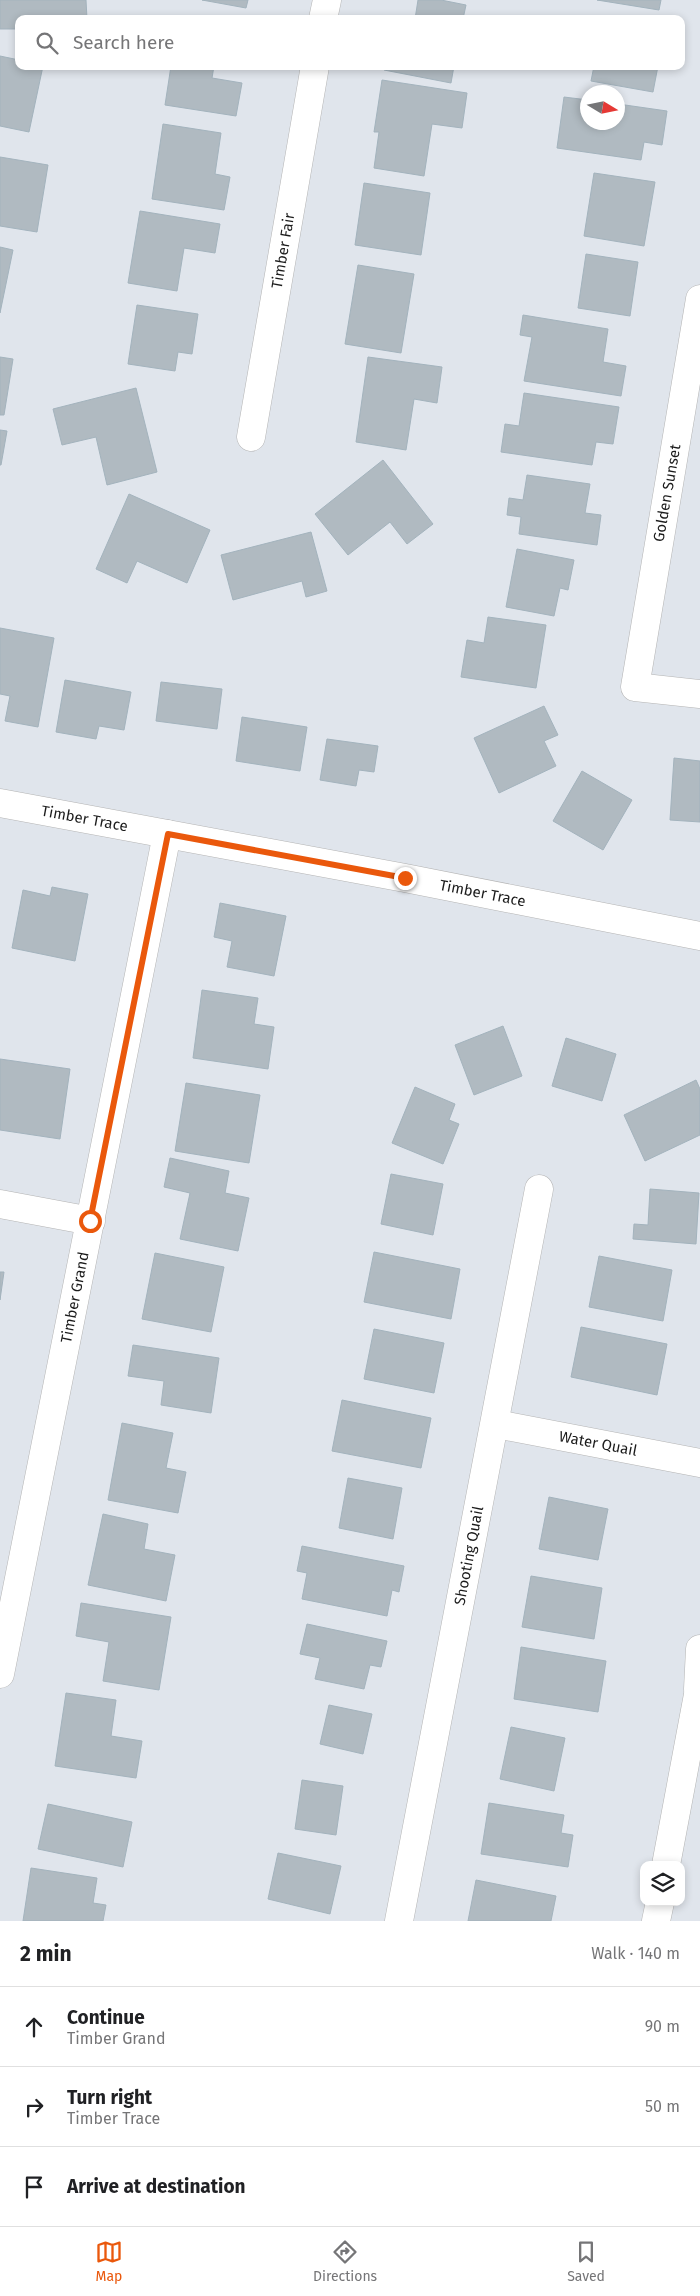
<!DOCTYPE html>
<html lang="en">
<head>
<meta charset="utf-8">
<style>
  :root { --surface:#fff; --page:#f2f2f2; --text:#202124; --muted:#757577; --line:#e0e0e0; --accent:#ea580c }
  body { margin:0; font-family:"Fira Sans",sans-serif; background:var(--page); color:var(--text) }
  .controls { position:absolute; right:15px; bottom:15px; display:grid; overflow:hidden; border-radius:10px; box-shadow:0 2px 8px #0003 }
  .controls button { width:45px; height:45px; display:grid; place-items:center; padding:0; border:0; border-bottom:1px solid var(--line); background:var(--surface); color:var(--text); font:25px sans-serif }
  .compass { position:absolute; left:580px; top:85px; width:45px; height:45px; border-radius:50%; background:var(--surface); box-shadow:0 2px 8px #0003; rotate:100deg }
  .stop { position:absolute; width:15px; height:15px; margin:-11px; border:4px solid #ea580c; border-radius:50%; background:#fff }
  .stop.end { background:#ea580c; border-color:#fff; box-shadow:0 1px 5px #0008 }
  .list { margin:0; padding:0; list-style:none }
  h2 { display:flex; justify-content:space-between; align-items:center; height:65px; margin:0; padding:0 20px; font-size:21px }
  h2 small { font-size:16px; font-weight:400; color:var(--muted) }
  .list li { display:grid; grid-template-columns:32px 1fr auto; gap:15px; align-items:center; box-sizing:border-box; height:80px; padding:0 20px; border-top:1px solid var(--line) }
  .list b { display:block; font-size:19px; white-space:nowrap }
  .list p { margin:0; font-size:16px; white-space:nowrap; color:var(--muted) }
  .list em { font-size:16px; font-style:normal; color:var(--muted) }
  .icon { flex:none; width:28px; height:28px; fill:none; stroke:currentColor; stroke-width:2; stroke-linecap:round; stroke-linejoin:round }
  .map { position:relative; flex:none; width:700px; height:1921px; overflow:hidden }
  .search { position:absolute; background:var(--surface); box-shadow:0 2px 8px #0003; left:15px; right:15px; top:15px; height:55px; display:flex; align-items:center; gap:12px; box-sizing:border-box; padding:0 18px; border-radius:10px; color:var(--muted); font-size:19px }
  .sheet { height:305px; background:var(--surface) }
  nav { display:flex; justify-content:space-around; align-items:center; box-sizing:border-box; height:70px; border-top:1px solid var(--line); background:var(--surface); font-size:14px; color:var(--muted) }
  nav a { display:grid; justify-items:center; gap:2px }
  nav .on { color:var(--accent) }
  .map>svg:first-child { display:block }
  .building { fill:#b0bac1; stroke:#a3b3bd }
  .lines { fill:none; stroke-linecap:round; stroke-linejoin:round }
  .minor-casing { stroke:#b4b4b4; stroke-width:29 }
  .minor { stroke:#fff; stroke-width:28 }
  .route { stroke:#ea580c; stroke-width:6 }
  .labels { text-anchor:middle; stroke-width:4; stroke-linejoin:round; paint-order:stroke }
  .street-label { font-size:15px; fill:#1b1b1b; stroke:#fff }
</style>
</head>
<body>
<div class="map">
<svg width="700" height="1921" viewBox="0 0 700 1921">
  <rect width="100%" height="100%" fill="#e0e5ec"/>
  <g class="building">
    <polygon points="0,0 86,0 87,19 19,19 19,29 0,29"/>
    <polygon points="202,0 248,0 246,8"/>
    <polygon points="418,0 441,0 466,5 463,19 415,19"/>
    <polygon points="597,0 661,0 659,10"/>
    <polygon points="0,56 19,60 19,66 43,66 29,132 0,126"/>
    <polygon points="171,66 214,66 212,78 242,83 236,116 165,105"/>
    <polygon points="384,66 454,66 451,83 384,70"/>
    <polygon points="594,66 658,66 653,92 591,81"/>
    <polygon points="382,80 467,93 462,128 432,124 424,176 374,168 379,132 374,132"/>
    <polygon points="564,97 588,100 588,122 618,122 618,104 667,111 662,145 644,142 641,160 557,148"/>
    <polygon points="163,124 221,133 215,174 230,177 224,210 152,199"/>
    <polygon points="0,157 48,165 37,232 0,226"/>
    <polygon points="594,173 655,182 644,246 584,236"/>
    <polygon points="364,183 430,193 421,255 355,245"/>
    <polygon points="140,211 220,224 215,253 184,248 177,291 128,283"/>
    <polygon points="0,247 13,250 0,313"/>
    <polygon points="586,254 638,262 630,316 578,308"/>
    <polygon points="358,265 414,274 401,353 345,344"/>
    <polygon points="137,305 198,314 192,354 178,352 175,371 128,364"/>
    <polygon points="523,315 608,329 603,362 626,366 621,396 524,381 532,337 520,335"/>
    <polygon points="0,357 13,359 4,415 0,415"/>
    <polygon points="368,357 442,367 437,403 414,399 406,450 356,442"/>
    <polygon points="136,388 157,472 107,485 96,437 62,445 53,409"/>
    <polygon points="524,393 619,407 613,444 596,442 592,465 501,452 505,424 519,426"/>
    <polygon points="0,430 7,431 1,465 0,465"/>
    <polygon points="383,460 433,524 407,544 390,522 348,555 315,514"/>
    <polygon points="527,475 590,484 585,513 601,515 597,545 519,534 521,517 507,515 509,498 523,500"/>
    <polygon points="129,494 210,530 187,583 137,561 127,583 96,569"/>
    <polygon points="311,532 327,591 306,597 302,581 233,600 221,555"/>
    <polygon points="517,549 574,560 568,590 560,588 554,616 506,607"/>
    <polygon points="488,617 546,625 536,688 461,677 467,640 484,643"/>
    <polygon points="0,628 54,638 38,727 5,721 10,696 0,694"/>
    <polygon points="65,680 131,692 124,730 99,726 96,739 56,732"/>
    <polygon points="161,682 222,689 217,729 156,721"/>
    <polygon points="544,706 558,735 544,741 556,766 499,793 474,738"/>
    <polygon points="242,717 307,727 300,771 236,761"/>
    <polygon points="327,739 378,746 374,772 359,770 356,786 320,780"/>
    <polygon points="674,758 700,761 700,822 670,820"/>
    <polygon points="582,771 632,800 603,850 553,821"/>
    <polygon points="52,887 88,894 75,961 12,948 23,890 50,896"/>
    <polygon points="220,903 286,916 274,976 227,967 232,941 214,937"/>
    <polygon points="202,990 258,998 254,1024 274,1027 268,1069 193,1058"/>
    <polygon points="503,1026 522,1076 474,1095 455,1045"/>
    <polygon points="566,1038 616,1054 602,1101 552,1086"/>
    <polygon points="0,1059 70,1069 60,1139 0,1130"/>
    <polygon points="696,1080 700,1089 700,1135 645,1161 624,1115"/>
    <polygon points="186,1083 260,1095 249,1163 175,1151"/>
    <polygon points="415,1087 455,1104 449,1120 459,1124 443,1164 392,1143"/>
    <polygon points="170,1158 229,1171 225,1193 249,1198 238,1251 180,1239 190,1193 164,1187"/>
    <polygon points="391,1174 443,1184 433,1235 381,1224"/>
    <polygon points="650,1189 699,1193 696,1244 633,1239 634,1224 648,1225"/>
    <polygon points="374,1252 460,1269 451,1319 364,1302"/>
    <polygon points="155,1253 224,1267 211,1332 142,1319"/>
    <polygon points="599,1256 672,1270 663,1321 589,1307"/>
    <polygon points="0,1272 4,1272 0,1300"/>
    <polygon points="581,1327 667,1344 657,1395 571,1377"/>
    <polygon points="374,1329 444,1343 434,1393 364,1379"/>
    <polygon points="133,1345 219,1358 211,1413 161,1405 164,1381 128,1376"/>
    <polygon points="342,1400 431,1418 421,1468 332,1451"/>
    <polygon points="122,1423 173,1433 166,1468 186,1472 178,1513 108,1500"/>
    <polygon points="348,1478 402,1488 393,1539 339,1528"/>
    <polygon points="549,1497 608,1509 598,1560 539,1549"/>
    <polygon points="103,1514 148,1524 144,1549 175,1555 166,1601 88,1585"/>
    <polygon points="302,1546 404,1566 399,1592 392,1590 387,1616 302,1599 307,1573 297,1571"/>
    <polygon points="531,1576 602,1588 594,1639 522,1627"/>
    <polygon points="81,1603 171,1617 159,1690 103,1681 109,1642 76,1636"/>
    <polygon points="307,1624 387,1641 381,1667 370,1665 364,1689 315,1679 320,1658 300,1654"/>
    <polygon points="521,1647 606,1661 598,1712 514,1699"/>
    <polygon points="66,1693 116,1700 111,1736 142,1741 136,1778 55,1766"/>
    <polygon points="329,1705 372,1714 363,1754 320,1744"/>
    <polygon points="511,1727 565,1738 554,1791 500,1779"/>
    <polygon points="302,1780 343,1786 336,1835 295,1829"/>
    <polygon points="489,1803 564,1815 561,1833 573,1835 568,1867 481,1854"/>
    <polygon points="48,1804 132,1822 123,1867 38,1849"/>
    <polygon points="278,1853 341,1866 330,1914 268,1899"/>
    <polygon points="31,1868 97,1878 93,1903 106,1905 103,1921 23,1921"/>
    <polygon points="476,1880 556,1896 551,1921 468,1921"/>
  </g>
  <g class="lines">
    <g class="minor-casing">
      <g id="minor">
        <polyline points="323,19 327,0"/>
        <polyline points="700,299 635,687 700,694"/>
        <path id="s1" d="M251,437L315,66"/>
        <path id="s2" d="M0,803L405,878L700,936"/>
        <polyline points="0,1204 91,1221"/>
        <path id="s3" d="M496,1424L700,1463"/>
        <path id="s4" d="M0,1674L167,834"/>
        <polyline points="698,1689 700,1649"/>
        <polyline points="666,1865 700,1684"/>
        <path id="s5" d="M399,1921L539,1189"/>
        <polyline points="656,1921 660,1902"/>
      </g>
    </g>
    <use href="#minor" class="minor"/>
  </g>
  <g class="lines">
    <polyline class="route" points="90,1221 168,834 405,878"/>
  </g>
  <g class="labels">
    <g class="street-label">
      <text dy="5" stroke="none"><textPath href="#s1" startOffset="189">Timber Fair</textPath></text>
      <text transform="translate(667 493) rotate(-80)" y="5">Golden Sunset</text>
      <text dy="5" stroke="none"><textPath href="#s2" startOffset="86">Timber Trace</textPath></text>
      <text dy="5" stroke="none"><textPath href="#s2" startOffset="491">Timber Trace</textPath></text>
      <text dy="5" stroke="none"><textPath href="#s4" startOffset="384">Timber Grand</textPath></text>
      <text dy="5" stroke="none"><textPath href="#s3" startOffset="104">Water Quail</textPath></text>
      <text dy="5" stroke="none"><textPath href="#s5" startOffset="372">Shooting Quail</textPath></text>
    </g>
  </g>
</svg>
<div class="controls">
<button><svg class="icon" aria-label="layers" viewBox="0 0 24 24"><path d="M12 4l9 5-9 5-9-5zM3 14l9 5 9-5"/></svg></button>
</div>
<svg class="compass" viewBox="-18 -18 36 36"><path d="M0-13l5 13h-10z" fill="#e53935"/><path d="M0 13l5-13h-10z" fill="#757577"/></svg>
<div class="stop" style="left:90px;top:1221px"></div>
<div class="stop end" style="left:405px;top:878px"></div>
<div class="search"><svg class="icon" aria-label="search" viewBox="0 0 24 24"><circle cx="10" cy="10" r="6"/><path d="M15 15l6 6"/></svg>Search here</div>
</div>
<section class="sheet">
<h2>2 min<small>Walk · 140 m</small></h2>
<ul class="list">
<li><svg class="icon" aria-label="ahead" viewBox="0 0 24 24"><path d="M12 20V5M6 11l6-6 6 6"/></svg><div><b>Continue</b><p>Timber Grand</p></div><em>90 m</em></li>
<li><svg class="icon" aria-label="right" viewBox="0 0 24 24"><path d="M7 20v-9h11M14 6l5 5-5 5"/></svg><div><b>Turn right</b><p>Timber Trace</p></div><em>50 m</em></li>
<li><svg class="icon" aria-label="arrive" viewBox="0 0 24 24"><path d="M6 21V4h12l-3 4 3 4H6"/></svg><div><b>Arrive at destination</b></div></li>
</ul>
</section>
<nav>
<a class="on"><svg class="icon" aria-label="map" viewBox="0 0 24 24"><path d="M3 6l6-2 6 2 6-2v14l-6 2-6-2-6 2zM9 4v14M15 6v14"/></svg>Map</a>
<a><svg class="icon" aria-label="directions" viewBox="0 0 24 24"><path d="M12 3l9 9-9 9-9-9zM9 14v-3h6M13 9l2 2-2 2"/></svg>Directions</a>
<a><svg class="icon" aria-label="saved" viewBox="0 0 24 24"><path d="M7 4h10v16l-5-4-5 4z"/></svg>Saved</a>
</nav>
</body>
</html>
